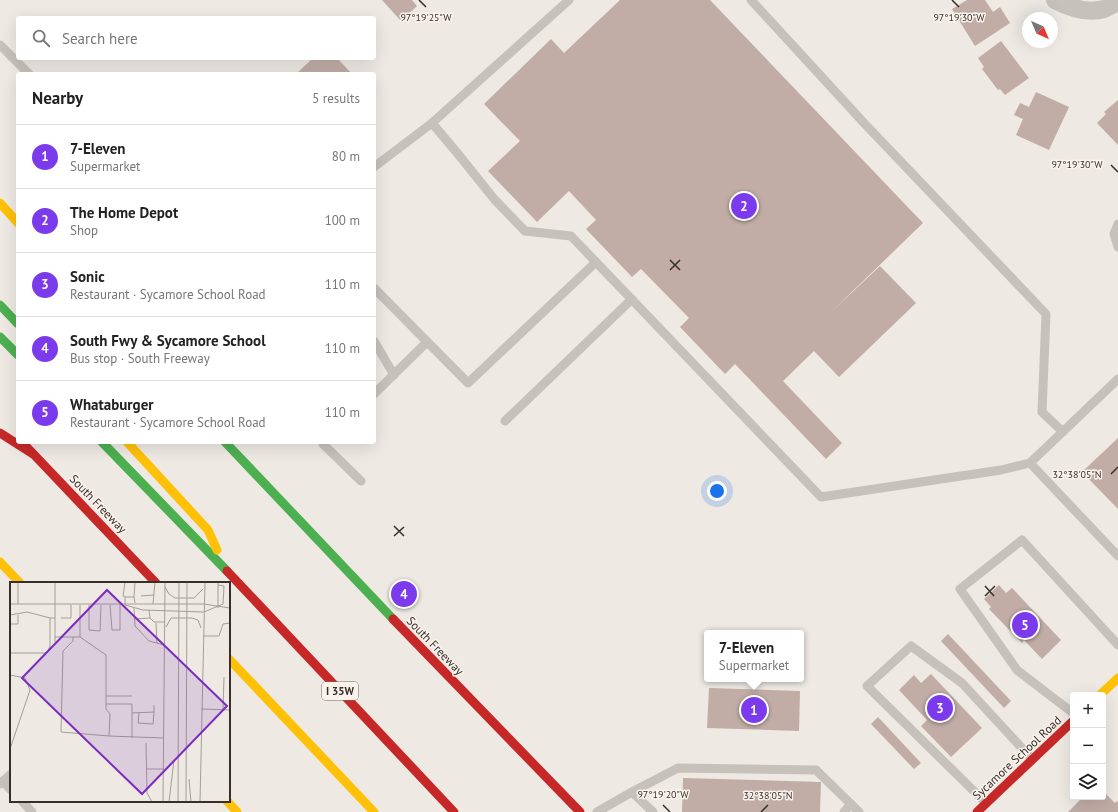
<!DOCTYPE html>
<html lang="en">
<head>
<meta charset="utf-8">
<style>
  :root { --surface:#fff; --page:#f6f6f6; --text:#222; --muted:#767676; --line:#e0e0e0; --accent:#7c3aed }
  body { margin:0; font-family:"PT Sans",sans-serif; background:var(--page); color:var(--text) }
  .controls { position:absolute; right:12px; bottom:12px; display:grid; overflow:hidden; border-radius:4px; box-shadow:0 4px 16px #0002 }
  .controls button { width:36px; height:36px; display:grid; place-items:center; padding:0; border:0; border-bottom:1px solid var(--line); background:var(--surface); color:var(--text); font:20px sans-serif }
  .compass { position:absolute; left:1022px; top:12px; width:36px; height:36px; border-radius:50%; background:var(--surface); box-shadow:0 4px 16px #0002; rotate:136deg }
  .you { position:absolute; left:717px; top:491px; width:14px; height:14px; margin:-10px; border:3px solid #fff; border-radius:50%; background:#1a73e8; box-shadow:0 0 0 6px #1a73e833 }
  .badge { display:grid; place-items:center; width:26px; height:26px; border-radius:50%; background:var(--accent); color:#fff; font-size:13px; font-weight:700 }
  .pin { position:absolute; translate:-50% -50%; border:2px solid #fff; box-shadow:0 1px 4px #0006 }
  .popup { position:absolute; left:704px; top:630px; width:100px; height:52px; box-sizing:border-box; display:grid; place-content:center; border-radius:4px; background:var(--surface); filter:drop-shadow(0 1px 3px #0005); font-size:13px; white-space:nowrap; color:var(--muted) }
  .popup b { font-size:15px; color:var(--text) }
  .popup::after { content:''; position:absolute; left:50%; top:100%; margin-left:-8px; border:8px solid transparent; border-top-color:var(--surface) }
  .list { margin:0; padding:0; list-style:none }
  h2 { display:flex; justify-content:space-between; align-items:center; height:52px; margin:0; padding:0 16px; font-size:17px }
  h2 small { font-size:13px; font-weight:400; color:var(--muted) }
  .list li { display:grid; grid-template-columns:26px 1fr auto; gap:12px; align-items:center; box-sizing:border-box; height:64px; padding:0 16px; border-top:1px solid var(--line) }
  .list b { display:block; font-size:15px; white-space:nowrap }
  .list p { margin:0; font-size:13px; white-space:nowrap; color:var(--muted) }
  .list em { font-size:13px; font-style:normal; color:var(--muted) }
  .icon { flex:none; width:22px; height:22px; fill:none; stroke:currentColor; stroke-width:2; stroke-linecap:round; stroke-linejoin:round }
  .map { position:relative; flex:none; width:1118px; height:812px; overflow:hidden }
  .search { position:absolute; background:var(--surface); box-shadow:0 4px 16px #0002; left:16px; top:16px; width:360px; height:44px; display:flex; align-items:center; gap:10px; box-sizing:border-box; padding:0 14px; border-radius:4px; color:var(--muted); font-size:15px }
  .panel { position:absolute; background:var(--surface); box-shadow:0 4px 16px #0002; left:16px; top:72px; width:360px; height:372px; border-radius:4px }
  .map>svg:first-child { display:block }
  .building { fill:#c1ada6 }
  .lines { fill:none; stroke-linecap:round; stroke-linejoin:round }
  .lane { stroke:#c7c1bc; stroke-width:9 }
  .street { stroke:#c7c1bc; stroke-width:18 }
  .fast { stroke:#4caf50; stroke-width:9 }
  .slow { stroke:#ffc107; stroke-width:9 }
  .jam { stroke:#c62828; stroke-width:9 }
  .ticks { fill:none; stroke:#382e2a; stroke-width:1.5 }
  .labels { text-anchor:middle; stroke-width:3; stroke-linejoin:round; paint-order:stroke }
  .shield { fill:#faf3ec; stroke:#726964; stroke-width:1 }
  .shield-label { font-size:11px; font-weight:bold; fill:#382e2a }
  .street-label { font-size:12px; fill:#382e2a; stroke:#faf3ec }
  .inset-road { fill:none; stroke:#a59e99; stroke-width:1 }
  .view { fill:#7b2cbf; fill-opacity:0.15; stroke:#7b2cbf; stroke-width:2 }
  .inset-edge { fill:none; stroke:#382e2a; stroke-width:2 }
  .ticks-label { font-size:10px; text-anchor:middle; fill:#382e2a; stroke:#faf3ec; stroke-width:3; stroke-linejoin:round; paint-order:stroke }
</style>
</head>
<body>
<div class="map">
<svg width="1118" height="812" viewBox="0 0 1118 812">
  <rect width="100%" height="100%" fill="#eee9e3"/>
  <g class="building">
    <polygon points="382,0 412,0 417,6 401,21"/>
    <polygon points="620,0 710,0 923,223 828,315 880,266 916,303 839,377 814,351 783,381 842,443 826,459 735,364 725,374 680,327 689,318 641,269 632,277 586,229 596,220 569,191 537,222 488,171 520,141 484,104 551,39 564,53"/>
    <polygon points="967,0 985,0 993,12 1000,7 1010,23 975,46 952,9"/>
    <polygon points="1001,41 1029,78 1005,95 1000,89 998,90 982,69 984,67 978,58"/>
    <polygon points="313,58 337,58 352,74 296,74"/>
    <polygon points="1036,92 1069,107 1049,150 1016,135 1023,119 1014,115 1020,103 1029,107"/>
    <polygon points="1118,100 1118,145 1097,123 1106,114 1104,112"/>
    <polygon points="1118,438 1118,509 1082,472"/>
    <polygon points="999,585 1006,593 1012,588 1061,640 1042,659 1024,640 1022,643 989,609 991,607 984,599"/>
    <polygon points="948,634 1011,701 1004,708 941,641"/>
    <polygon points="931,674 982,728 951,757 921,726 927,720 899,690 914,675 921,683"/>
    <polygon points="709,688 800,691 799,731 707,728"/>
    <polygon points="878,717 921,763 914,769 871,724"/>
    <polygon points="683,778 821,782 820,812 682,812"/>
    <polygon points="1103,791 1115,803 1117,801 1118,802 1118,812 1068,812 1083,797 1087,798 1103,797"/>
  </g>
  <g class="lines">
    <g class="lane">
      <polyline points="751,0 864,123 1046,314 1042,412 1063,432"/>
      <polyline points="0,45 29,74"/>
      <polyline points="432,123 569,0"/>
      <polyline points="374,167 432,123 458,154 495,200 525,231 571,236 821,497 1001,470 1030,463 1118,556"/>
      <polyline points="1118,224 1114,234 1118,247"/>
      <polyline points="374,288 468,383 596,262"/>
      <polyline points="374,341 394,375"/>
      <polyline points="374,394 427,342"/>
      <polyline points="505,421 632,299"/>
      <polyline points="325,442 323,444 361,481"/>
      <polyline points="1030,463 1118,379"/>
      <polyline points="1073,713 1017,670 960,589 1022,540 1118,645"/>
      <polyline points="3,781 11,790"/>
      <polyline points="0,784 11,774"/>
      <polyline points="632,792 653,812"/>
      <polyline points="22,801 32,812"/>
      <polyline points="986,803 867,686 911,646 962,683 1032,759"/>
      <polyline points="597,812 632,792 678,768 816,770 859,812"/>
      <polyline points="844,812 851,804"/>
    </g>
    <path class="street" d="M1055,0C1070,8 1087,14 1104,9C1109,7 1113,4 1118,2"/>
    <g class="fast">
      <polyline points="0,305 18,324"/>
      <polyline points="0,337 18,355"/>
      <polyline points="102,442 227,571"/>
      <polyline points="225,442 393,619"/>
    </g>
    <g class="slow">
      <polyline points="0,203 18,223"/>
      <polyline points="127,442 208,530 217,550"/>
      <polyline points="0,562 20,583"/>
      <polyline points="229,659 374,812"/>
      <polyline points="1100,695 1118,678"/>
      <polyline points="227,801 237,812"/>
    </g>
    <g class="jam">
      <polyline points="0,433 33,454"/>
      <polyline points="22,442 156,583"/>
      <polyline points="227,571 454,812"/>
      <polyline points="393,619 580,812"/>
      <polyline points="977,812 1073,721"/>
    </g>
  </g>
  <path class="ticks" d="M419,0L426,7M952,0L959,7M1111,165L1118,172M670,260L680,270M670,270L680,260M1111,474L1118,467M394,526L404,536M394,536L404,527M985,586L994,596M985,596L995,586M663,805L670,812M761,812L768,805"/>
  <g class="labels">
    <rect class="shield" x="322" y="682" width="36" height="18" rx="3"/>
    <g class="shield-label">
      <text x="340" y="695">I 35W</text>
    </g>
    <g class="street-label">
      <text transform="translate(98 504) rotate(46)" y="4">South Freeway</text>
      <text transform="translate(435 646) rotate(46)" y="4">South Freeway</text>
      <text transform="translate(1017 758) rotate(-43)" y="4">Sycamore School Road</text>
    </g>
  </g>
  <g transform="translate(10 582)">
    <rect width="220" height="220" fill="#eee9e3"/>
    <path class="inset-road" d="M115,0L113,14L115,15M208,1V26M155,5L159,12L165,16H184L193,7M131,14L144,13M124,15L125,0M0,22H194M8,22V0M143,22L145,0M194,22L220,26M70,23V55L96,73V127L100,132L99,154L154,156M79,23V48L90,49L91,23M100,23L102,48H110V23M115,23V15H124L125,21M115,23L133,28L194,30M124,26L125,44L139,59L154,63M139,28L140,36L144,40H155M194,30L213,22L214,4L208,3M0,33L17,30L40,36M51,36H61V23M124,37L140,36M146,41L147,61M0,42H8V33M156,45L161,36H182L188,38L191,46M193,54H209L213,42L220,41M45,55H70M63,55V59L53,69L51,150L99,154M45,60V0M0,71H37L40,64V36H45M0,93L15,96L20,108L0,167M96,114H122M96,122H122V156M191,127L220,128M213,127L214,95M122,131L144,130V123M129,131L128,141L143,142L144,130M136,161L137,211L142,220M137,187H154M179,197L181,220M153,220L155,0M159,220L164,178M168,220L169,0M176,220L177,0M190,220L195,0"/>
    <path class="view" d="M97,8L217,124L132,212L12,96Z"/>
    <rect width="220" height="220" class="inset-edge"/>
  </g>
  <g class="ticks-label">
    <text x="426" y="21">97°19'25"W</text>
    <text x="959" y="21">97°19'30"W</text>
    <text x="1077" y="168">97°19'30"W</text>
    <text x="1077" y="478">32°38'05"N</text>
    <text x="663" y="798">97°19'20"W</text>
    <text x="768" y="799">32°38'05"N</text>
  </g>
</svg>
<div class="controls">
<button>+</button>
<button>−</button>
<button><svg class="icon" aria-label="layers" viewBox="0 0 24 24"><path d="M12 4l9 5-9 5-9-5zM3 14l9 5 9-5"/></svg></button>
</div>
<svg class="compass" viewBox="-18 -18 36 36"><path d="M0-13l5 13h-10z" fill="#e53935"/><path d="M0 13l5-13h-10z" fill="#767676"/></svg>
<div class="you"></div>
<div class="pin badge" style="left:754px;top:710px">1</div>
<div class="popup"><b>7-Eleven</b>Supermarket</div>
<div class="pin badge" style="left:744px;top:206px">2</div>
<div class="pin badge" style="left:940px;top:708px">3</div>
<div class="pin badge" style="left:404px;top:594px">4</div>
<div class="pin badge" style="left:1025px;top:625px">5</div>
<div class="search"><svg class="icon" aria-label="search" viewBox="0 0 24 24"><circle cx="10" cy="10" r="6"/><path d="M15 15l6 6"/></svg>Search here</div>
<section class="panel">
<h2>Nearby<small>5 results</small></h2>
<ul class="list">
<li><span class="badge">1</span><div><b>7-Eleven</b><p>Supermarket</p></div><em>80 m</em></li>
<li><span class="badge">2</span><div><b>The Home Depot</b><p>Shop</p></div><em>100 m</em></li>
<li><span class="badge">3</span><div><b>Sonic</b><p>Restaurant · Sycamore School Road</p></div><em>110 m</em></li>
<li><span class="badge">4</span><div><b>South Fwy &amp; Sycamore School</b><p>Bus stop · South Freeway</p></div><em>110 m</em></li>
<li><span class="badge">5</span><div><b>Whataburger</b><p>Restaurant · Sycamore School Road</p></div><em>110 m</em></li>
</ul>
</section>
</div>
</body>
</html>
